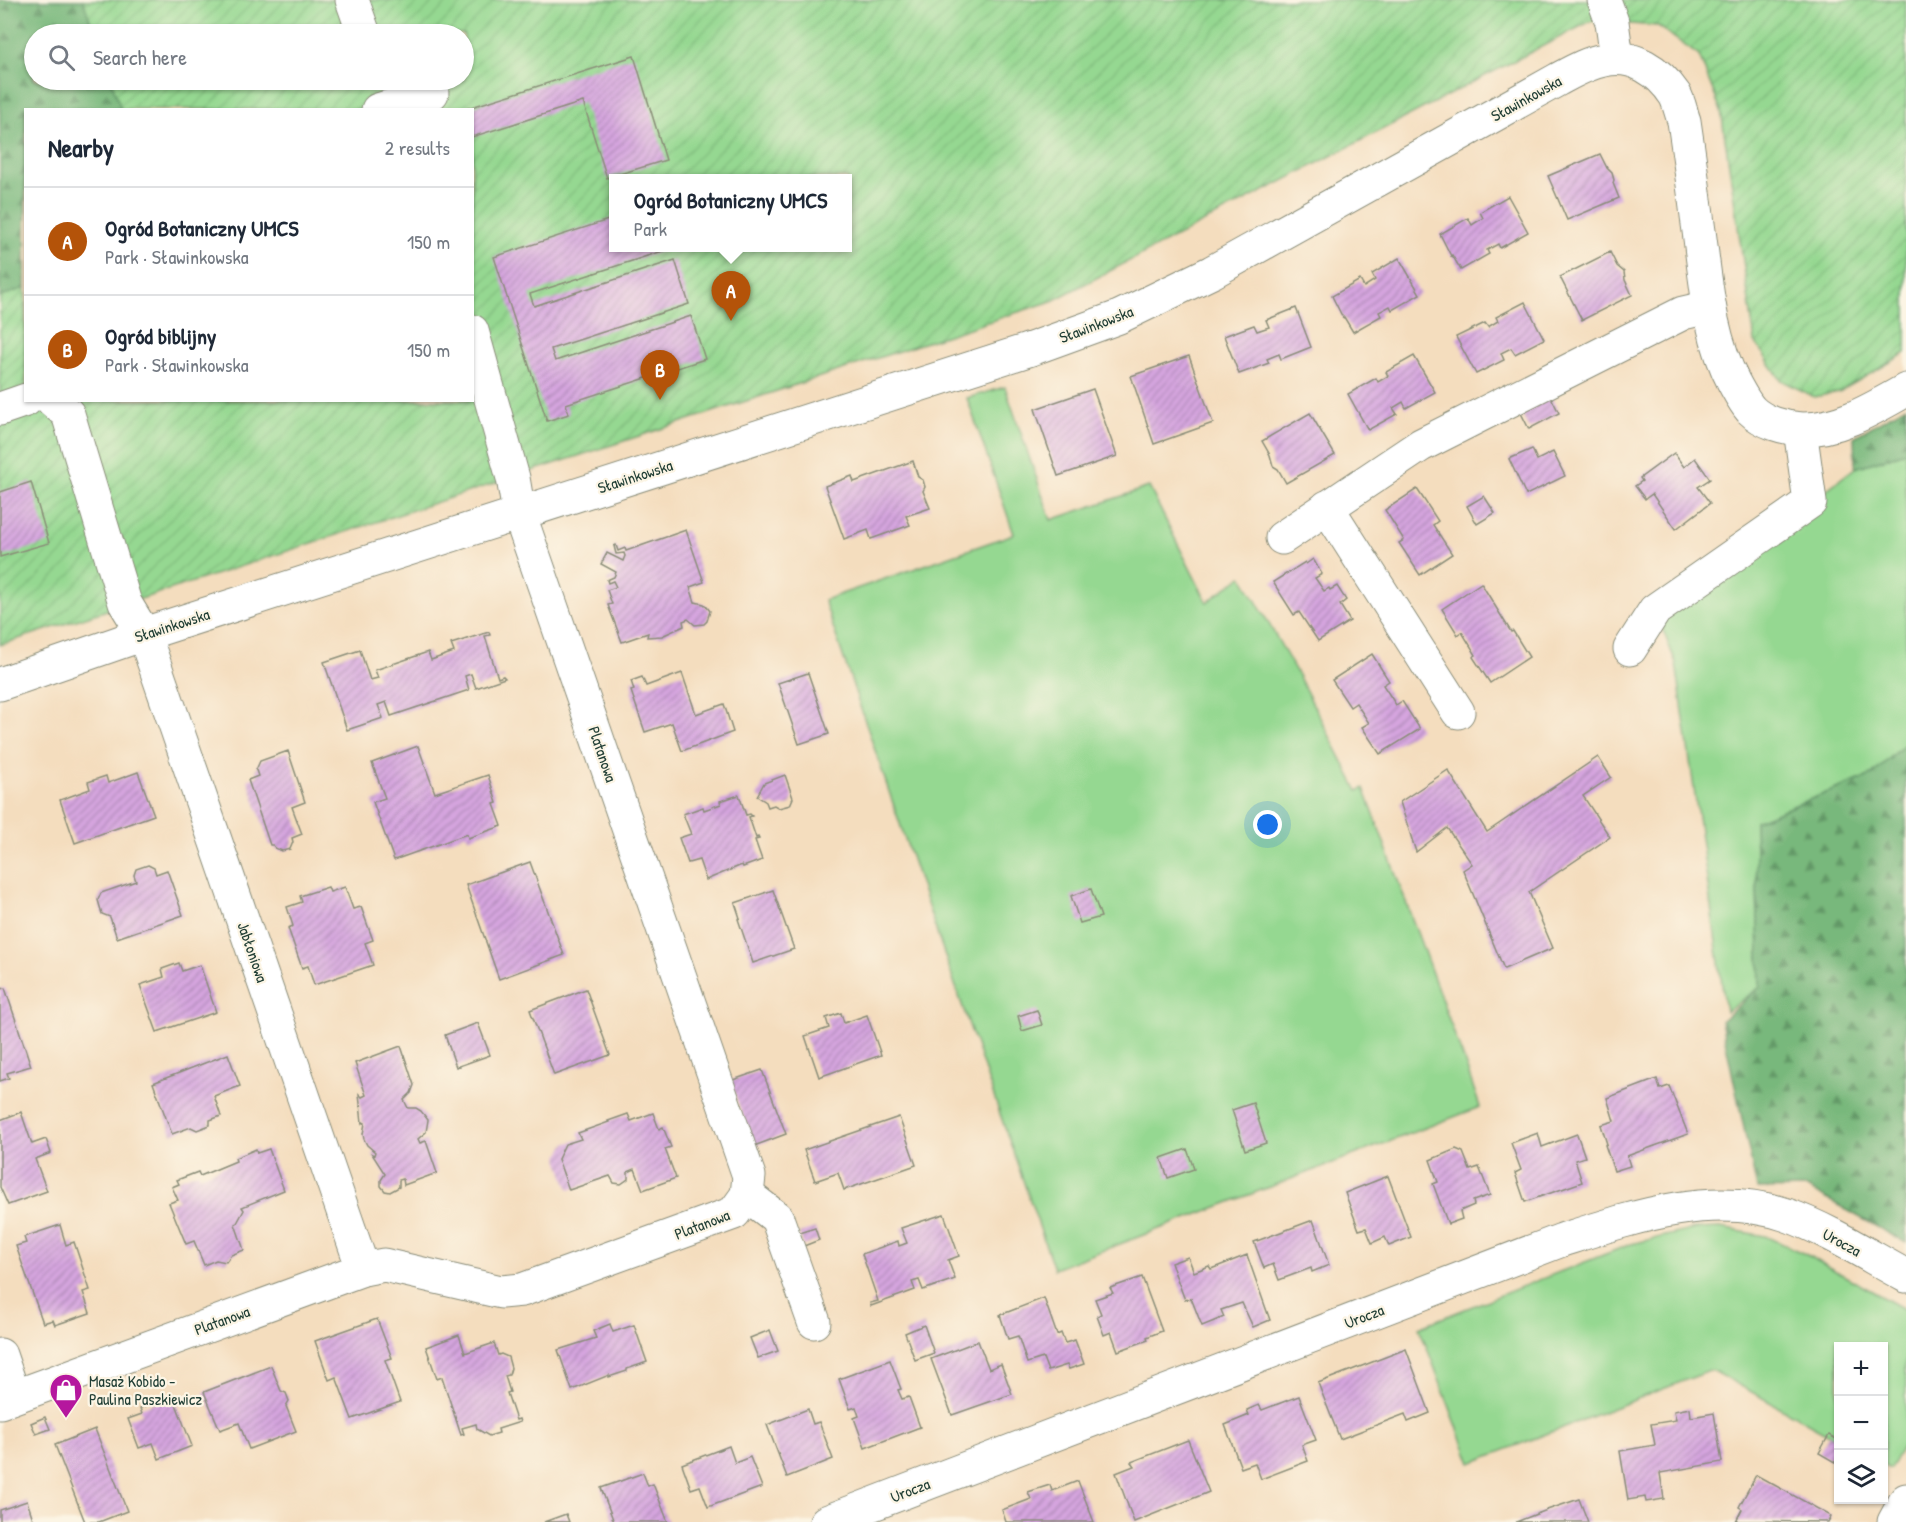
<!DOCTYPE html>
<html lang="en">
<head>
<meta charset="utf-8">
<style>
  :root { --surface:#fff; --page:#f6f6f7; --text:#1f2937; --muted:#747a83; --line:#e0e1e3; --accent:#b45309 }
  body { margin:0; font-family:"Patrick Hand",sans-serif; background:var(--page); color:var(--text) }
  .controls { position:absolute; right:18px; bottom:18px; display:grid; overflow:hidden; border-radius:0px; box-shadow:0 2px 4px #0004 }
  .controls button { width:54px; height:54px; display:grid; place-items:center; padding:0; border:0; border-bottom:2px solid var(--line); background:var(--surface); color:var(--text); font:30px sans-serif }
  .you { position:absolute; left:1268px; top:825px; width:21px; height:21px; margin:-15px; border:4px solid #fff; border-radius:50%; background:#1a73e8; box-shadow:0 0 0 9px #1a73e833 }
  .badge { display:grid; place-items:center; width:39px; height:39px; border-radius:50%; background:var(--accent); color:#fff; font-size:20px; font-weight:700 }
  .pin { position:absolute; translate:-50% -50px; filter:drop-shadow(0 2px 3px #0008) }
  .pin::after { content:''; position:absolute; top:32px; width:21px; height:18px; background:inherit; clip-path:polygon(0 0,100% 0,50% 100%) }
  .popup { position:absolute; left:609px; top:174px; width:243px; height:78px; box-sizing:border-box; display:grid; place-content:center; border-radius:0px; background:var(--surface); filter:drop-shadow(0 2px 4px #0005); font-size:20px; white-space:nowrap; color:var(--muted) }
  .popup b { font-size:22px; color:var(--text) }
  .popup::after { content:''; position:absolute; left:50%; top:100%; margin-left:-12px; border:12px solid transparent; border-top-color:var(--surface) }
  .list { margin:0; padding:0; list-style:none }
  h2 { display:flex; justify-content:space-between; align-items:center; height:78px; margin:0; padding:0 24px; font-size:26px }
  h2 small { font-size:20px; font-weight:400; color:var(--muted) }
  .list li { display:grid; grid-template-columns:39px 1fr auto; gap:18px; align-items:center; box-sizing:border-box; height:108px; padding:0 24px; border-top:2px solid var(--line) }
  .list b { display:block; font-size:22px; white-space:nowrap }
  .list p { margin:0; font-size:20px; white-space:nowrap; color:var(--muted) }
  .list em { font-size:20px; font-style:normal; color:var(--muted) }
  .icon { flex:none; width:33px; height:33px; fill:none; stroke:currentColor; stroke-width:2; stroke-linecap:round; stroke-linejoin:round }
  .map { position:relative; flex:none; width:1906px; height:1522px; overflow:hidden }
  .search { position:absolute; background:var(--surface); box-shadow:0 2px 4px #0004; left:24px; top:24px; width:450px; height:66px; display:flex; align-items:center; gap:15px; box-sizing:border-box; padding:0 21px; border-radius:33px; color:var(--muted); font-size:22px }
  .panel { position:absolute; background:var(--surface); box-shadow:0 2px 4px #0004; left:24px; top:108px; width:450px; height:294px; border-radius:0px }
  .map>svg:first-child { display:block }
  .grass { fill:#95d891; stroke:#5a8a62; stroke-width:1.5 }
  .forest { fill:url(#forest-firs); stroke:#4c7a58; stroke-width:1.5 }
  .garden { fill:url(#garden-furrows); stroke:#5a8a62; stroke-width:1.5; fill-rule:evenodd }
  .building { fill:url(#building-hatch) }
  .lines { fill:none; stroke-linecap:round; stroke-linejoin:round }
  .minor-casing { stroke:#8a8d79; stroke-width:35 }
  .minor { stroke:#fff; stroke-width:33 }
  .labels { text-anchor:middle; stroke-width:4.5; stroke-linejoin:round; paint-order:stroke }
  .street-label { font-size:16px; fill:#1f3d34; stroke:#fcf5e5 }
  .poi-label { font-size:16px; fill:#1f3d34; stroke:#fcf5e5; text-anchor:start }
</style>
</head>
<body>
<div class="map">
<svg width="1906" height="1522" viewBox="0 0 1906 1522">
  <defs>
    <pattern id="forest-firs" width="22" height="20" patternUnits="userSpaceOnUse" patternTransform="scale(1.5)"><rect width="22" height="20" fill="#78b87b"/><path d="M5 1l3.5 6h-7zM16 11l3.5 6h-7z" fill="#629766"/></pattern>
    <pattern id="garden-furrows" width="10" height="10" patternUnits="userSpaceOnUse" patternTransform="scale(1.5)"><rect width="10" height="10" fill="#95d891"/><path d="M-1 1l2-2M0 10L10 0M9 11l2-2" fill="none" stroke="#80ba7e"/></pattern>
    <pattern id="building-hatch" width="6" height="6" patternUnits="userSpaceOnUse" patternTransform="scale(1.5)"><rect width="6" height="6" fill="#d6a5df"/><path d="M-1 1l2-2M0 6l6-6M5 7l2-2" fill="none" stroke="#ad88b6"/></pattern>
  </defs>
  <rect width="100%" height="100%" fill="#fcf5e5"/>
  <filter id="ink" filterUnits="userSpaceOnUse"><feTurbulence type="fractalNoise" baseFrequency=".0167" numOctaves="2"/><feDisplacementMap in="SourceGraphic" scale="12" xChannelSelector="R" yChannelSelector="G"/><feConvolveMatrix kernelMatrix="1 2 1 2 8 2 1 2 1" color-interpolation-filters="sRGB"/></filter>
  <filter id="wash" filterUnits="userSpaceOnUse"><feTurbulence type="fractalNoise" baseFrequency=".008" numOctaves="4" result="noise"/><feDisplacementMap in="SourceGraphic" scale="24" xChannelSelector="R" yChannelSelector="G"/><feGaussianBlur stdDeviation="1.35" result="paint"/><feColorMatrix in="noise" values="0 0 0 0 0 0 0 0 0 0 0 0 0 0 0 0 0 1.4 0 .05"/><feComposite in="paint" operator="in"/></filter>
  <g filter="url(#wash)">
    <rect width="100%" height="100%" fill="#f4ddbe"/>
    <g class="grass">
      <polygon points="1005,387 1051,520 1149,487 1207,602 1242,576 1299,677 1358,791 1364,788 1465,1063 1480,1107 1054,1269 936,930 824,600 1014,534 967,398"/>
      <polygon points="1906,452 1906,743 1872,775 1755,821 1760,987 1726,1012 1676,663 1655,610 1810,502 1855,468"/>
      <polygon points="1720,1228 1765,1236 1805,1254 1906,1310 1906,1440 1890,1469 1884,1466 1884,1346 1838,1346 1838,1440 1712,1370 1471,1463 1419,1327 1631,1244 1695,1229"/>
    </g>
    <g class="forest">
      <polygon points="0,0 83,0 95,34 34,34 34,80 111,80 121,109 26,110 25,288 0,297"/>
      <polygon points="1906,406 1906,452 1855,468 1854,437"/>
      <polygon points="1906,743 1906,1243 1807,1188 1757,1189 1721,1021 1760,987 1755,821 1872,775"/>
    </g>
    <path class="garden" d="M83,0H1906V353L1839,392L1814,397L1781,380L1755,342L1721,111L1699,56L1658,26L1591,21L1052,301L0,645V297L25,288L26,400H472V110L121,109L111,80H464V34H95ZM614,178H848V248H614Z"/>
    <g id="blocks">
      <g class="building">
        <polygon points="634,56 666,160 607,178 583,102 472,137 472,110 465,109"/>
        <polygon points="1600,154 1607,168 1612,173 1614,180 1613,183 1619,198 1567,220 1548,176"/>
        <polygon points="1508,196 1528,232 1500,248 1498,244 1487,250 1489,254 1461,270 1452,255 1451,256 1440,234 1468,218 1472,225 1483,218 1480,212"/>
        <polygon points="614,218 614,248 672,248 530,294 534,306 675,260 689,304 551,349 555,361 691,316 705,359 566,404 569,414 547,421 494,257"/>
        <polygon points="1610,252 1617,266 1624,272 1625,280 1632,295 1582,320 1560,277"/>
        <polygon points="1399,258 1420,294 1392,310 1390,306 1379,312 1381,316 1353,332 1344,317 1343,318 1332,296 1360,280 1364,287 1375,280 1372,274"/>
        <polygon points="1525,302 1544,339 1515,354 1511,348 1501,353 1504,360 1476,374 1456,337 1485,323 1488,327 1498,321 1496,317"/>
        <polygon points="1296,308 1311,347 1281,359 1279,354 1267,359 1269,363 1239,374 1224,336 1254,325 1257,331 1269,327 1266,320"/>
        <polygon points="1189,356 1213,423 1154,444 1131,376"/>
        <polygon points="1414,356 1435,392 1406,408 1403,402 1393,408 1397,414 1368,430 1348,394 1376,378 1378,382 1388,376 1386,372"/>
        <polygon points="1093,389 1117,456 1058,476 1035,409"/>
        <polygon points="1551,397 1559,413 1529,429 1521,413"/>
        <polygon points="1310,413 1335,455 1286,483 1278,469 1273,466 1270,455 1262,441"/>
        <polygon points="1532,449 1537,460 1553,452 1565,476 1526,495 1509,459"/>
        <polygon points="1674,453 1684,467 1695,458 1710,479 1698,487 1710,503 1676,529 1652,494 1645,499 1635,486 1642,481 1640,478"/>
        <polygon points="913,461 918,477 923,480 925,487 923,491 930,508 906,516 910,525 871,539 868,530 844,539 825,486 852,476 854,482"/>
        <polygon points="31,482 49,543 0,557 0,492"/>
        <polygon points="1417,489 1438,521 1433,525 1452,554 1420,575 1399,543 1404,540 1385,510"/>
        <polygon points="1484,496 1495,513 1477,524 1467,506"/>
        <polygon points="686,530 704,582 690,587 695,602 704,604 707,607 710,611 707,621 704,624 695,625 688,619 683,621 684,626 662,636 647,637 648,633 622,642 608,605 612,604 607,590 616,587 613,581 608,583 607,580 614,577 616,572 601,564 607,553 623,561 625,556 624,553 616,554 614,546 616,545 618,551 625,548 626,551"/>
        <polygon points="1313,559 1322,574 1315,578 1324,591 1329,588 1330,590 1337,586 1346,600 1340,605 1350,621 1318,641 1299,612 1294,615 1273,582 1305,562 1306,564"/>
        <polygon points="1481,583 1511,632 1513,631 1529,657 1490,683 1473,657 1476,655 1462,632 1458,635 1442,609"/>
        <polygon points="489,632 490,635 485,636 498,678 503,676 505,678 476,688 471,674 465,676 469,690 391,716 386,702 378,705 383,718 347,730 324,662 360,650 370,680 378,678 375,670 428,652 431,660 454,652 451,644"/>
        <polygon points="1372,654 1389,681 1383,685 1396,705 1402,701 1420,729 1380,754 1362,727 1369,723 1356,703 1350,707 1332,680"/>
        <polygon points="682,673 696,714 724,704 733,732 682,751 672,723 645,732 631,691 634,690 631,681 642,677 646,686"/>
        <polygon points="808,673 829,734 799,744 778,683"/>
        <polygon points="418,746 435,793 488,775 497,803 494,804 502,826 468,838 467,834 394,860 373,802 385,798 372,763"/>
        <polygon points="288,751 305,802 292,807 302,834 292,838 293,842 290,849 282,851 275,848 273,845 270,845 248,780 258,776 256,770 260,761"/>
        <polygon points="1598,757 1611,777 1583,796 1610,837 1529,892 1553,948 1504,969 1463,870 1472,864 1447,828 1416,852 1400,802 1448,770 1487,832"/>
        <polygon points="138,772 154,815 75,843 60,800 90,789 88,782 106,776 108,783"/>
        <polygon points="785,775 793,798 790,805 779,808 774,805 768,807 766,802 757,796 764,783"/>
        <polygon points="739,795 746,815 750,814 752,816 749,817 756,838 758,837 759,839 755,840 762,860 743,867 742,865 706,880 699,860 688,863 679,838 691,834 683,814 703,807 704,810 721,804 720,801"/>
        <polygon points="530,862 564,955 499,979 466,885"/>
        <polygon points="148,865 154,868 156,874 167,870 183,915 117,938 110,917 102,914 98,900 101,893 136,881 134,875 136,869"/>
        <polygon points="328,887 330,892 345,887 353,909 361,907 373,940 365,943 373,965 314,985 308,966 302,968 288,928 293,926 287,907 302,902 300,896"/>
        <polygon points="1091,889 1101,917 1080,923 1071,896"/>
        <polygon points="773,890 794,949 753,963 738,919 740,918 735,903"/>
        <polygon points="179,963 182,971 200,965 216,1012 157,1032 140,985 164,977 162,969"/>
        <polygon points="5,988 31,1066 7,1073 9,1078 0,1081 0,989"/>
        <polygon points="586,989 610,1055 554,1075 530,1010"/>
        <polygon points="1037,1010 1042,1025 1022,1031 1018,1016"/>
        <polygon points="841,1013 844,1023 867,1015 881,1055 819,1077 805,1036 829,1028 826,1018"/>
        <polygon points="478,1023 490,1055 456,1067 445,1035"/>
        <polygon points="401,1046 414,1085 411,1093 404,1100 408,1108 416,1108 421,1111 428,1120 426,1132 418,1139 420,1143 426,1141 437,1173 404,1185 403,1179 399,1180 399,1187 390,1192 385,1191 381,1186 381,1180 385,1174 372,1154 374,1155 375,1152 367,1145 364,1139 363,1134 365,1123 363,1122 362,1123 359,1094 362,1097 366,1095 355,1063"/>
        <polygon points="228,1054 240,1086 214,1096 221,1116 210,1120 210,1125 197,1130 191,1127 172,1134 153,1083"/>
        <polygon points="762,1070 786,1134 754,1146 730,1081"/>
        <polygon points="1657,1079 1660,1089 1669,1086 1688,1134 1627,1156 1630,1166 1614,1171 1605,1145 1607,1144 1601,1125 1614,1121 1607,1098"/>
        <polygon points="1253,1103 1266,1143 1245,1150 1232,1110"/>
        <polygon points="21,1112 32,1144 46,1139 51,1153 35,1159 47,1191 8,1205 0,1187 0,1120"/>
        <polygon points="653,1113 659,1129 663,1127 671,1147 665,1149 676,1178 643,1190 635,1169 628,1172 628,1179 621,1184 614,1183 610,1176 569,1190 558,1159 565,1144 581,1139 578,1133 609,1122 608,1121 628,1114 631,1121"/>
        <polygon points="899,1117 916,1165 844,1190 838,1173 815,1181 804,1150"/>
        <polygon points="1538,1133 1542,1147 1577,1134 1585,1157 1575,1160 1582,1182 1525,1202 1515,1173 1521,1170 1511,1143"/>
        <polygon points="256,1149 257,1153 269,1149 284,1190 242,1207 244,1210 237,1223 235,1224 244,1250 231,1255 226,1262 216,1260 204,1265 194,1241 186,1244 169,1203 178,1200 172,1187 179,1184 177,1180 198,1172 200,1176 236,1161 235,1158"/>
        <polygon points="1187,1149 1194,1169 1168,1178 1161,1158"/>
        <polygon points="1456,1149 1463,1152 1470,1170 1479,1167 1490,1195 1473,1201 1474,1205 1460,1211 1462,1219 1448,1224 1433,1184 1438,1182 1430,1160"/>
        <polygon points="1388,1176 1411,1237 1389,1246 1385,1237 1372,1243 1366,1228 1359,1230 1345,1193"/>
        <polygon points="944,1214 959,1256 948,1260 955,1279 923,1290 919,1280 912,1282 915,1290 871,1306 870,1303 878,1301 862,1254 898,1241 899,1246 907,1243 901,1228"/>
        <polygon points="1313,1220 1329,1265 1312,1272 1311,1268 1279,1280 1273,1264 1264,1268 1254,1242"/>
        <polygon points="60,1225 66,1245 74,1242 90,1290 83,1292 90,1313 55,1325 53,1320 43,1323 16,1246 26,1243 24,1237"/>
        <polygon points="815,1228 819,1240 804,1246 799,1233"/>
        <polygon points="1247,1255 1270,1320 1253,1327 1242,1303 1221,1310 1224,1317 1202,1326 1191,1298 1185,1300 1171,1263 1188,1257 1194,1272 1209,1266 1211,1269"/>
        <polygon points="1142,1277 1162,1331 1147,1337 1148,1340 1118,1351 1111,1332 1104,1335 1097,1316 1101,1314 1095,1299 1113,1293 1110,1288"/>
        <polygon points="1044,1298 1057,1335 1061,1333 1065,1343 1075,1340 1084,1364 1069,1369 1067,1365 1048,1371 1043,1358 1027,1363 1018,1336 1008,1339 1000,1315"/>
        <polygon points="377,1319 392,1358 385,1360 400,1402 352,1419 336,1377 329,1380 315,1341"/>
        <polygon points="610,1324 613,1332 634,1325 647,1362 627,1369 627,1371 609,1377 609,1375 572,1390 558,1350 596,1338 593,1331"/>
        <polygon points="924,1325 934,1353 915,1360 905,1333"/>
        <polygon points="770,1330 778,1351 758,1358 750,1338"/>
        <polygon points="459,1335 465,1353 494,1343 498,1355 501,1354 508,1357 511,1368 509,1375 505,1376 510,1392 507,1393 516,1420 519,1419 520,1422 498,1429 499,1433 489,1436 477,1429 476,1424 462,1428 464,1434 461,1435 442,1377 437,1379 426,1347"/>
        <polygon points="978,1341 989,1369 1001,1364 1012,1394 952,1415 931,1359"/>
        <polygon points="1406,1349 1430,1413 1408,1422 1405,1414 1340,1439 1318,1383"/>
        <polygon points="890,1360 901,1389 898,1390 902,1399 909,1397 920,1427 865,1448 854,1418 859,1416 856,1407 850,1409 839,1379"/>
        <polygon points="271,1366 281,1391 286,1393 289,1401 286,1406 296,1431 249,1449 239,1423 220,1430 204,1392"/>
        <polygon points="173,1396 192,1446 159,1459 153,1443 139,1448 128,1419 142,1414 140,1408"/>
        <polygon points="1299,1396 1316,1440 1302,1445 1308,1461 1261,1479 1255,1463 1241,1468 1225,1425 1249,1415 1247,1410 1259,1405 1262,1410"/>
        <polygon points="1690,1408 1691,1417 1714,1413 1722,1462 1660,1473 1664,1499 1646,1502 1645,1497 1628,1500 1620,1451 1655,1445 1651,1424 1676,1420 1674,1411"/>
        <polygon points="808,1409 813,1424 819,1422 833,1459 787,1477 767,1425"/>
        <polygon points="45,1417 50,1429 36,1434 31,1423"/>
        <polygon points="95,1429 127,1511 99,1522 85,1522 55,1445"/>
        <polygon points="1829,1435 1838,1440 1838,1464 1819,1453"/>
        <polygon points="1188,1440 1209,1492 1134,1522 1116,1473 1134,1466 1131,1462"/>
        <polygon points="729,1446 735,1463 750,1457 762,1487 708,1507 700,1486 691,1489 682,1464"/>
        <polygon points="643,1473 648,1486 653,1484 668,1522 614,1522 601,1488"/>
        <polygon points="1756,1475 1831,1516 1828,1522 1736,1521 1742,1509 1739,1507"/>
        <polygon points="1078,1481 1094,1522 1006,1522 1002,1510 1031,1499 1028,1492 1050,1485 1052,1491"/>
        <polygon points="1579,1499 1588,1522 1516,1522 1547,1510"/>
        <polygon points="27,1501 34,1522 0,1522 0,1510"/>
        <polygon points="566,1514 569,1522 544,1522"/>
      </g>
    </g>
  </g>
  <g filter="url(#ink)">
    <use href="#blocks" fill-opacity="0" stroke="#8a8d79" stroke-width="1.5"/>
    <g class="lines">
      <g class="minor-casing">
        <g id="minor">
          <polyline points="352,0 364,34"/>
          <polyline points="1604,0 1612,22 1617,58"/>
          <polyline points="378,110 432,93 427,80"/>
          <polyline points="52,400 68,414 125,603 144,634 363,1269"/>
          <polyline points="0,409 26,400"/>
          <polyline points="1327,507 1458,712"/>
          <polyline points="1282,538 1421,445 1683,313 1709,307"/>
          <polyline points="1630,649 1655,610 1810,502 1800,429"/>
          <path d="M0,684L144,634L1031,349L1119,317L1212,272L1557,80C1572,72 1587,63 1604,60C1633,53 1659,71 1675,95C1679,102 1681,113 1684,121C1689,155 1694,190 1698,224C1706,278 1708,334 1734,383C1739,392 1744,402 1751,410C1763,422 1784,428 1801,429C1839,430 1874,408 1906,390"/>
          <polyline points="747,1195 777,1218 814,1322"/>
          <polyline points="0,1355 14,1396"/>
          <polyline points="0,1402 363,1269 384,1265 501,1292 522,1290 734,1213 747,1195 749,1176 519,513 513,478 472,331"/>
          <path d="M826,1522L1562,1240C1634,1217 1712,1190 1787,1215C1827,1229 1869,1256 1906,1276"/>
          <polyline points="1894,1522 1906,1500"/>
        </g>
      </g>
      <use href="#minor" class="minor"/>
    </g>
  </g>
  <defs>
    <g id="shop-pin" transform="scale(1.725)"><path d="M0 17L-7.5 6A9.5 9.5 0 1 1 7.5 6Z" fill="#b5179e" stroke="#fcf5e5"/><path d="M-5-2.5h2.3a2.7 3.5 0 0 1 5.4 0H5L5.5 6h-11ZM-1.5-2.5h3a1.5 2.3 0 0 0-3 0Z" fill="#fff"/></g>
  </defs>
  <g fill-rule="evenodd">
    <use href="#shop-pin" x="66" y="1390"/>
  </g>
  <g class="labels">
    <g class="street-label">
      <text transform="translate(1526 98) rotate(-29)" y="6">Sławinkowska</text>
      <text transform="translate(1096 324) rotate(-21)" y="6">Sławinkowska</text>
      <text transform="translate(635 476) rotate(-18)" y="6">Sławinkowska</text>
      <text transform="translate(172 625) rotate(-18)" y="6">Sławinkowska</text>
      <text transform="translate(603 754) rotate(71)" y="6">Platanowa</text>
      <text transform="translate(253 952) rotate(71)" y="6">Jabłoniowa</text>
      <text transform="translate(702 1224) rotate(-21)" y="6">Platanowa</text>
      <text transform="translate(1842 1242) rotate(28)" y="6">Urocza</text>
      <text transform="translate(1364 1316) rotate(-21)" y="6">Urocza</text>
      <text transform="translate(222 1320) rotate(-20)" y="6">Platanowa</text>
      <text transform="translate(910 1490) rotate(-21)" y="6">Urocza</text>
    </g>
    <g class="poi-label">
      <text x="89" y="1387">Masaż Kobido -<tspan x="89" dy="18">Paulina Paszkiewicz</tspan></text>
    </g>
  </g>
</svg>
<div class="controls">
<button>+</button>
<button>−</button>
<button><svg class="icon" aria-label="layers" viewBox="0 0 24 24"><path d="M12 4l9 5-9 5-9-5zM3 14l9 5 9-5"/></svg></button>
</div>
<div class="you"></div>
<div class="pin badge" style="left:731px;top:321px">A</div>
<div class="popup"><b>Ogród Botaniczny UMCS</b>Park</div>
<div class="pin badge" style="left:660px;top:400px">B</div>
<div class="search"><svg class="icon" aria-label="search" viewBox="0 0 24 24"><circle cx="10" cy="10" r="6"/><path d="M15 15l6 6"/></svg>Search here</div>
<section class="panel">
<h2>Nearby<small>2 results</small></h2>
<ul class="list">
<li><span class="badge">A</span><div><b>Ogród Botaniczny UMCS</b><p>Park · Sławinkowska</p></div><em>150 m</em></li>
<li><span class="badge">B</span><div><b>Ogród biblijny</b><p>Park · Sławinkowska</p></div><em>150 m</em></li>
</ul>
</section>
</div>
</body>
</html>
